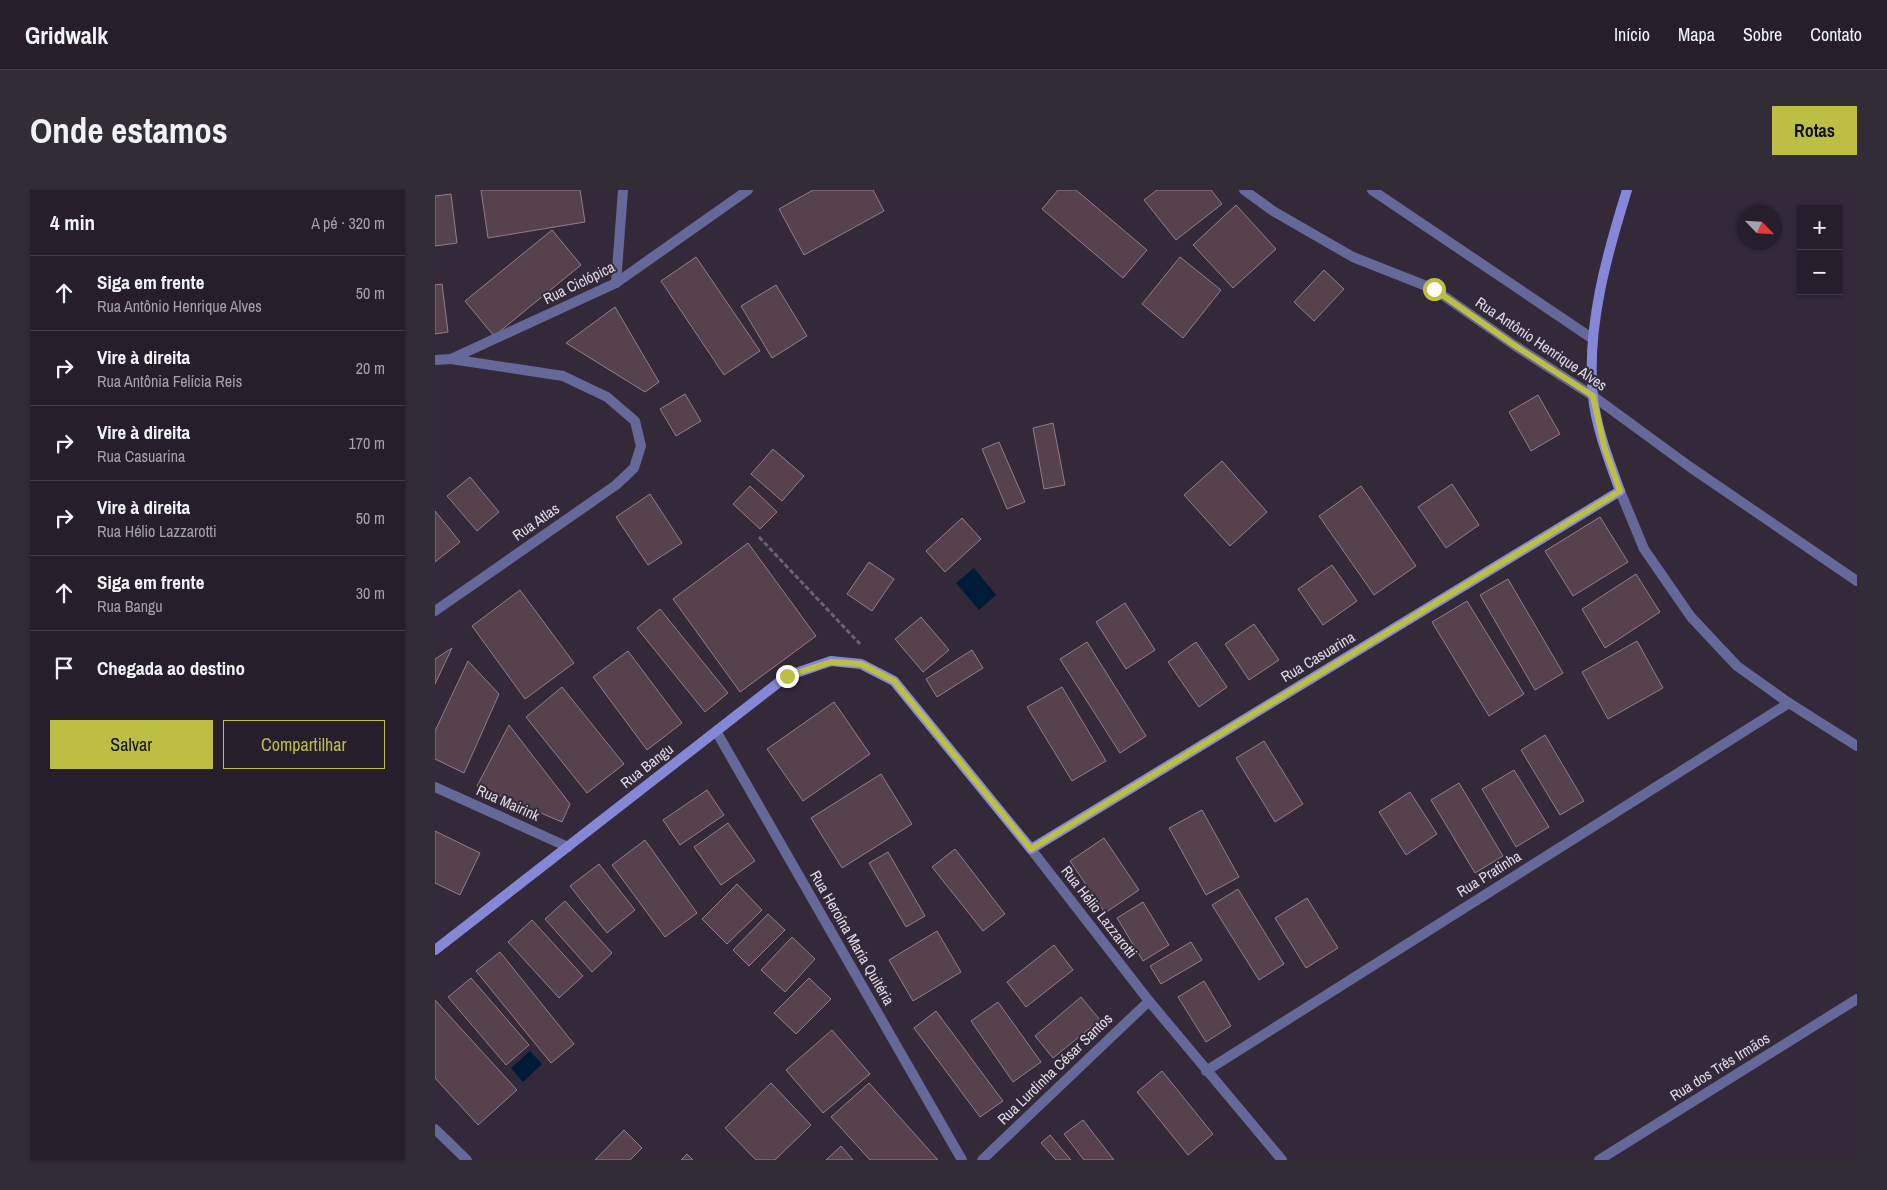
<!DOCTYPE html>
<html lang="pt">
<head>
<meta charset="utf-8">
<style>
  :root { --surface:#261f2b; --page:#322c37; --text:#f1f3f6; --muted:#a4a2a9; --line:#423d47; --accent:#bcbf44 }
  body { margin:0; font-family:"Archivo Narrow",sans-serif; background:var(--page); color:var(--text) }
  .controls { position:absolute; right:15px; top:15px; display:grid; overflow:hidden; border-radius:0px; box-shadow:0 1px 4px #0004 }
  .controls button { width:45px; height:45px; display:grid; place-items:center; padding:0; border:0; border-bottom:1px solid var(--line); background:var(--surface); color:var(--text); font:25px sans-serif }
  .compass { position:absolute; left:1302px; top:15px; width:45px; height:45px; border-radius:50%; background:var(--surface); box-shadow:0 1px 4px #0004; rotate:115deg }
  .stop { position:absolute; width:15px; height:15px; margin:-11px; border:4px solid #bcbf44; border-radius:50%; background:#fff }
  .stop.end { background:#bcbf44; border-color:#fff; box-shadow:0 1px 5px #0008 }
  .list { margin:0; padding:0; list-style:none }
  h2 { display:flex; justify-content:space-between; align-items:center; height:65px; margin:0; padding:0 20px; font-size:21px }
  h2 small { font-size:16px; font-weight:400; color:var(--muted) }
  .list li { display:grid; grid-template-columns:32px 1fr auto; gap:15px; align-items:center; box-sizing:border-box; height:75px; padding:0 20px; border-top:1px solid var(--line) }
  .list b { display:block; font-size:19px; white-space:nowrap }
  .list p { margin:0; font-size:16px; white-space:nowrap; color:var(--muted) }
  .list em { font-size:16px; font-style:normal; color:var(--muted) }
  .actions { display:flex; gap:10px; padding:15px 20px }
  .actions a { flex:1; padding:11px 0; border:1px solid var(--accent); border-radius:0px; text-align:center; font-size:18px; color:var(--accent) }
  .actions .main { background:var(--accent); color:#111 }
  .icon { flex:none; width:28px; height:28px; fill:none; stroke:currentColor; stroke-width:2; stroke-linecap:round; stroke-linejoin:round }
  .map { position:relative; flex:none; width:1422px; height:970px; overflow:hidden; border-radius:0px }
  header { display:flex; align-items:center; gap:30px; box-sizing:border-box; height:70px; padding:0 25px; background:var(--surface); border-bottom:1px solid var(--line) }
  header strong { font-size:24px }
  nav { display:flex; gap:28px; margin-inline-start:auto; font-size:18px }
  .intro { display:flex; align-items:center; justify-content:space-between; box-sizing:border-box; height:120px; padding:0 30px }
  h1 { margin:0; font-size:35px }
  .button { padding:12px 22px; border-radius:0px; background:var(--accent); color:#111; font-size:18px; font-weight:700 }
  main { display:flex; gap:30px; padding:0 30px }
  aside { flex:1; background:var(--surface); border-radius:0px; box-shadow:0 1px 4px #0004 }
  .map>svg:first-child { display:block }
  .water { fill:#001b37 }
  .building { fill:#56424d; stroke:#937d89 }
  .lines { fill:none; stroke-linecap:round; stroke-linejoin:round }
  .path { stroke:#6b6270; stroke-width:3; stroke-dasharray:5 2.5; stroke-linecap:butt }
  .street { stroke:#666899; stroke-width:10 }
  .secondary { stroke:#8688d7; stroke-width:10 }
  .route { stroke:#bcbf44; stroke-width:6 }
  .labels { text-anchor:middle; stroke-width:4; stroke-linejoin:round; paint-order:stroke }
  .street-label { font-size:15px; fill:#e1dbe5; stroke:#332939 }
</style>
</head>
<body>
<header>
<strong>Gridwalk</strong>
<nav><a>Início</a><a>Mapa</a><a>Sobre</a><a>Contato</a></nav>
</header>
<div class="intro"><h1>Onde estamos</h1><a class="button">Rotas</a></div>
<main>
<aside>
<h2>4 min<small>A pé · 320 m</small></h2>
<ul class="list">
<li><svg class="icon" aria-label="ahead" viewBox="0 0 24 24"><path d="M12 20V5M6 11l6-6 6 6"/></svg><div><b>Siga em frente</b><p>Rua Antônio Henrique Alves</p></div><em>50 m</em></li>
<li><svg class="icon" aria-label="right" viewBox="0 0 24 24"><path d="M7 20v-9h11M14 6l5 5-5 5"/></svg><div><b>Vire à direita</b><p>Rua Antônia Felícia Reis</p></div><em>20 m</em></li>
<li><svg class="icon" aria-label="right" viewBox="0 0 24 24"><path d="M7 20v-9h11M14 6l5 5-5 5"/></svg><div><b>Vire à direita</b><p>Rua Casuarina</p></div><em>170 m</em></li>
<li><svg class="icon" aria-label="right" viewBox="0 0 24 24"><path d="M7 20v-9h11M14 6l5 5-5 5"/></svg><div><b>Vire à direita</b><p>Rua Hélio Lazzarotti</p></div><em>50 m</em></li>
<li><svg class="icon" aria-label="ahead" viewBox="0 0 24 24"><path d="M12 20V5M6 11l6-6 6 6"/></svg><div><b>Siga em frente</b><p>Rua Bangu</p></div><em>30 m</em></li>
<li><svg class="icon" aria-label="arrive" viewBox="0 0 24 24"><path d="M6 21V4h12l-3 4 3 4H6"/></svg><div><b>Chegada ao destino</b></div></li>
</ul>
<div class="actions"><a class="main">Salvar</a><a>Compartilhar</a></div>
</aside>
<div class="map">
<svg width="1422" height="970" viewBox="0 0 1422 970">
  <rect width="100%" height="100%" fill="#332939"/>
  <g class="water">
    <polygon points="539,378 561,405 544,420 521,393"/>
    <polygon points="95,861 107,874 88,892 76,878"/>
  </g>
  <g class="building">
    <polygon points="46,0 145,0 150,32 53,48"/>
    <polygon points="378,0 438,0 449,21 369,65 344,19"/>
    <polygon points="623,0 641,0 712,60 688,88 607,19"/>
    <polygon points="722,0 776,0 787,14 741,50 709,10"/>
    <polygon points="16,4 22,53 0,56 0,6"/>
    <polygon points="801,15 841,59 798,98 758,55"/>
    <polygon points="117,40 146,75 59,146 30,111"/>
    <polygon points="261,67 325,161 289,185 226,91"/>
    <polygon points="745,67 786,100 748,148 707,114"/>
    <polygon points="889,80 909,99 879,131 859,112"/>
    <polygon points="7,94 13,142 0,144 0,95"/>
    <polygon points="341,95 372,146 337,168 306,116"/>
    <polygon points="180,117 224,192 210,202 131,153"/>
    <polygon points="250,204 266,231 241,246 225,219"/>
    <polygon points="1103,205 1125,244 1096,261 1074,222"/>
    <polygon points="618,233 630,295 609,299 598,238"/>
    <polygon points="564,252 590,312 572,319 547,259"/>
    <polygon points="338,259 369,286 347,311 316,284"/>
    <polygon points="787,271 832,322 795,356 749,305"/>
    <polygon points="35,287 64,322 42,341 12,306"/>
    <polygon points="1017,294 1044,335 1011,358 983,317"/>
    <polygon points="315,296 342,322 325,339 298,314"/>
    <polygon points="926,296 981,376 939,405 884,326"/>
    <polygon points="215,304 247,353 213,375 181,327"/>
    <polygon points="0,321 25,352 0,372"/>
    <polygon points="1165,327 1193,372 1138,406 1110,361"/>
    <polygon points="527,328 546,349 510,382 491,361"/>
    <polygon points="313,353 381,446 305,502 238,409"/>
    <polygon points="434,372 459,389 437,421 412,404"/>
    <polygon points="897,375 922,411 888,435 863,399"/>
    <polygon points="1201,384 1225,422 1170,458 1147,419"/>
    <polygon points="1073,389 1128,483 1100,500 1045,405"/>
    <polygon points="85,400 139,473 90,509 37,436"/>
    <polygon points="1032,411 1089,504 1054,526 997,432"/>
    <polygon points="690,413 720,460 691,479 661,432"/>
    <polygon points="225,419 293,503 270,522 202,438"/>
    <polygon points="486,427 514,460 488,482 460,449"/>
    <polygon points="819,434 844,470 814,490 790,454"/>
    <polygon points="1202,451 1228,498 1173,529 1147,482"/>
    <polygon points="652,452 711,546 685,563 625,469"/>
    <polygon points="761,452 792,497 764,517 733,472"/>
    <polygon points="17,458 0,494 0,469"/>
    <polygon points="537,460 548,478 502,507 491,489"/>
    <polygon points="193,461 247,533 212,560 158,487"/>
    <polygon points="33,471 64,504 29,583 0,569 0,541"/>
    <polygon points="127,497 189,574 152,603 91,527"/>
    <polygon points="627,497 671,571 637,591 592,517"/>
    <polygon points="399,512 435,564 368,611 332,559"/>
    <polygon points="74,535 135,614 127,632 42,596"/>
    <polygon points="1110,545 1149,611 1125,625 1086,560"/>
    <polygon points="829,551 868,614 840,632 801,568"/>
    <polygon points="1079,580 1114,637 1081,657 1047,599"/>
    <polygon points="446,584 477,634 407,678 376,628"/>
    <polygon points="1024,593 1068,666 1040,683 996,610"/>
    <polygon points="272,600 289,625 245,655 228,630"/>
    <polygon points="975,602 1002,644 971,665 944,622"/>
    <polygon points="767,620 804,687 771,705 734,638"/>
    <polygon points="293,633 320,671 286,695 259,657"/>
    <polygon points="0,641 45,663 25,705 0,693"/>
    <polygon points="669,648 704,700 670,723 635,671"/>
    <polygon points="210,650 262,723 230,747 177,675"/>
    <polygon points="520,659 570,724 548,741 497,677"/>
    <polygon points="453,662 490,726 471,737 434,673"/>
    <polygon points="164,674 200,720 172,743 135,696"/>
    <polygon points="302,694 327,720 292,754 267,729"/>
    <polygon points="803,699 849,774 824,790 777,715"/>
    <polygon points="872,708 903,758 871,778 840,728"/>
    <polygon points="130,711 177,763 157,782 110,729"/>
    <polygon points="708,712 734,755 708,771 682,728"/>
    <polygon points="333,724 350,740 314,776 298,760"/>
    <polygon points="97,730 148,786 124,808 73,752"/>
    <polygon points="502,741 526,782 478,811 454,770"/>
    <polygon points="357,747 380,769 350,802 326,780"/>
    <polygon points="756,752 767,770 726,794 715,776"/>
    <polygon points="619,755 638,780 591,817 572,792"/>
    <polygon points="65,762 139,854 116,873 41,781"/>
    <polygon points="36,788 94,855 71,875 13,807"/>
    <polygon points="374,788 396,809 361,844 339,823"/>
    <polygon points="769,791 796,836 771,852 743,807"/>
    <polygon points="646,807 665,830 618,868 600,846"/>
    <polygon points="0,810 82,900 43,935 0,888"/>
    <polygon points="563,812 606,872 578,892 536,831"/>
    <polygon points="501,821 568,911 545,927 479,838"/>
    <polygon points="397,840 435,884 388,923 351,880"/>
    <polygon points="727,881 778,944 753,965 702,902"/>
    <polygon points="336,893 376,935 340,970 321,970 290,938"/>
    <polygon points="434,893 503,970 435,970 396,927"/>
    <polygon points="648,930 679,970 649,970 629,944"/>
    <polygon points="189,940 207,958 195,970 160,970"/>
    <polygon points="615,945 636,970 621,970 606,953"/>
    <polygon points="406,956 418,970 391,970"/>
    <polygon points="252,964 258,970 246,970"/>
  </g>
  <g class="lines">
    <polyline class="path" points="324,347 425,454"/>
    <g class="street">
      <polyline points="809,0 838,21 918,67 999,99 1079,155 1158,206 1255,277 1422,391"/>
      <polyline points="937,0 1158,149"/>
      <polyline points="181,93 188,0"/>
      <polyline points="0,170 16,169 181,93 313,0"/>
      <polyline points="1185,301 1209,359 1256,427 1302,476 1354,513 1422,556"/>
      <polyline points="0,421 181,295 199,278 206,256 200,231 172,207 128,186 16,169"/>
      <polyline points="281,541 527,970"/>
      <polyline points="0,597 133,657"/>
      <polyline points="596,659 714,811 847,970"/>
      <polyline points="771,881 1354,513"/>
      <polyline points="0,939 32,970"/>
      <polyline points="547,970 714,811"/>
      <polyline points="1164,970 1422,809"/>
    </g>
    <path class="secondary" d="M0,760L352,486L396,471L426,474L459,491L596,659L1185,301C1174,270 1161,238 1158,206C1151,138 1172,64 1192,0"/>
  </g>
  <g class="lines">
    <polyline class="route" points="352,486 396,472 426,474 459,491 596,659 1185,301 1169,256 1158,206 1079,155 999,99"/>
  </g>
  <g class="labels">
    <g class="street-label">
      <text transform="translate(144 93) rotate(-26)" y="5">Rua Ciclópica</text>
      <text transform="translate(1106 154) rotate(34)" y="5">Rua Antônio Henrique Alves</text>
      <text transform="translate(101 332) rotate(-35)" y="5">Rua Atlas</text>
      <text transform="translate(883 467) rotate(-31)" y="5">Rua Casuarina</text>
      <text transform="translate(212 576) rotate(-38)" y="5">Rua Bangu</text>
      <text transform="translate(73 613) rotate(24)" y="5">Rua Mairink</text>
      <text transform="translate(1054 684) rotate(-32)" y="5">Rua Pratinha</text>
      <text transform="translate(664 722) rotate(52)" y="5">Rua Hélio Lazzarotti</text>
      <text transform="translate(417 748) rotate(60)" y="5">Rua Heroína Maria Quitéria</text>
      <text transform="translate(1285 877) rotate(-32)" y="5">Rua dos Três Irmãos</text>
      <text transform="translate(620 879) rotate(-44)" y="5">Rua Lurdinha César Santos</text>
    </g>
  </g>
</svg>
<div class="controls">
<button>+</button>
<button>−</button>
</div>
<svg class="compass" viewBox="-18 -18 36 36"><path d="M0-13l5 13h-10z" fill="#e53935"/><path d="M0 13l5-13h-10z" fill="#a4a2a9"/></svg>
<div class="stop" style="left:999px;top:99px"></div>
<div class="stop end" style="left:352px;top:486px"></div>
</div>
</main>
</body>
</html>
